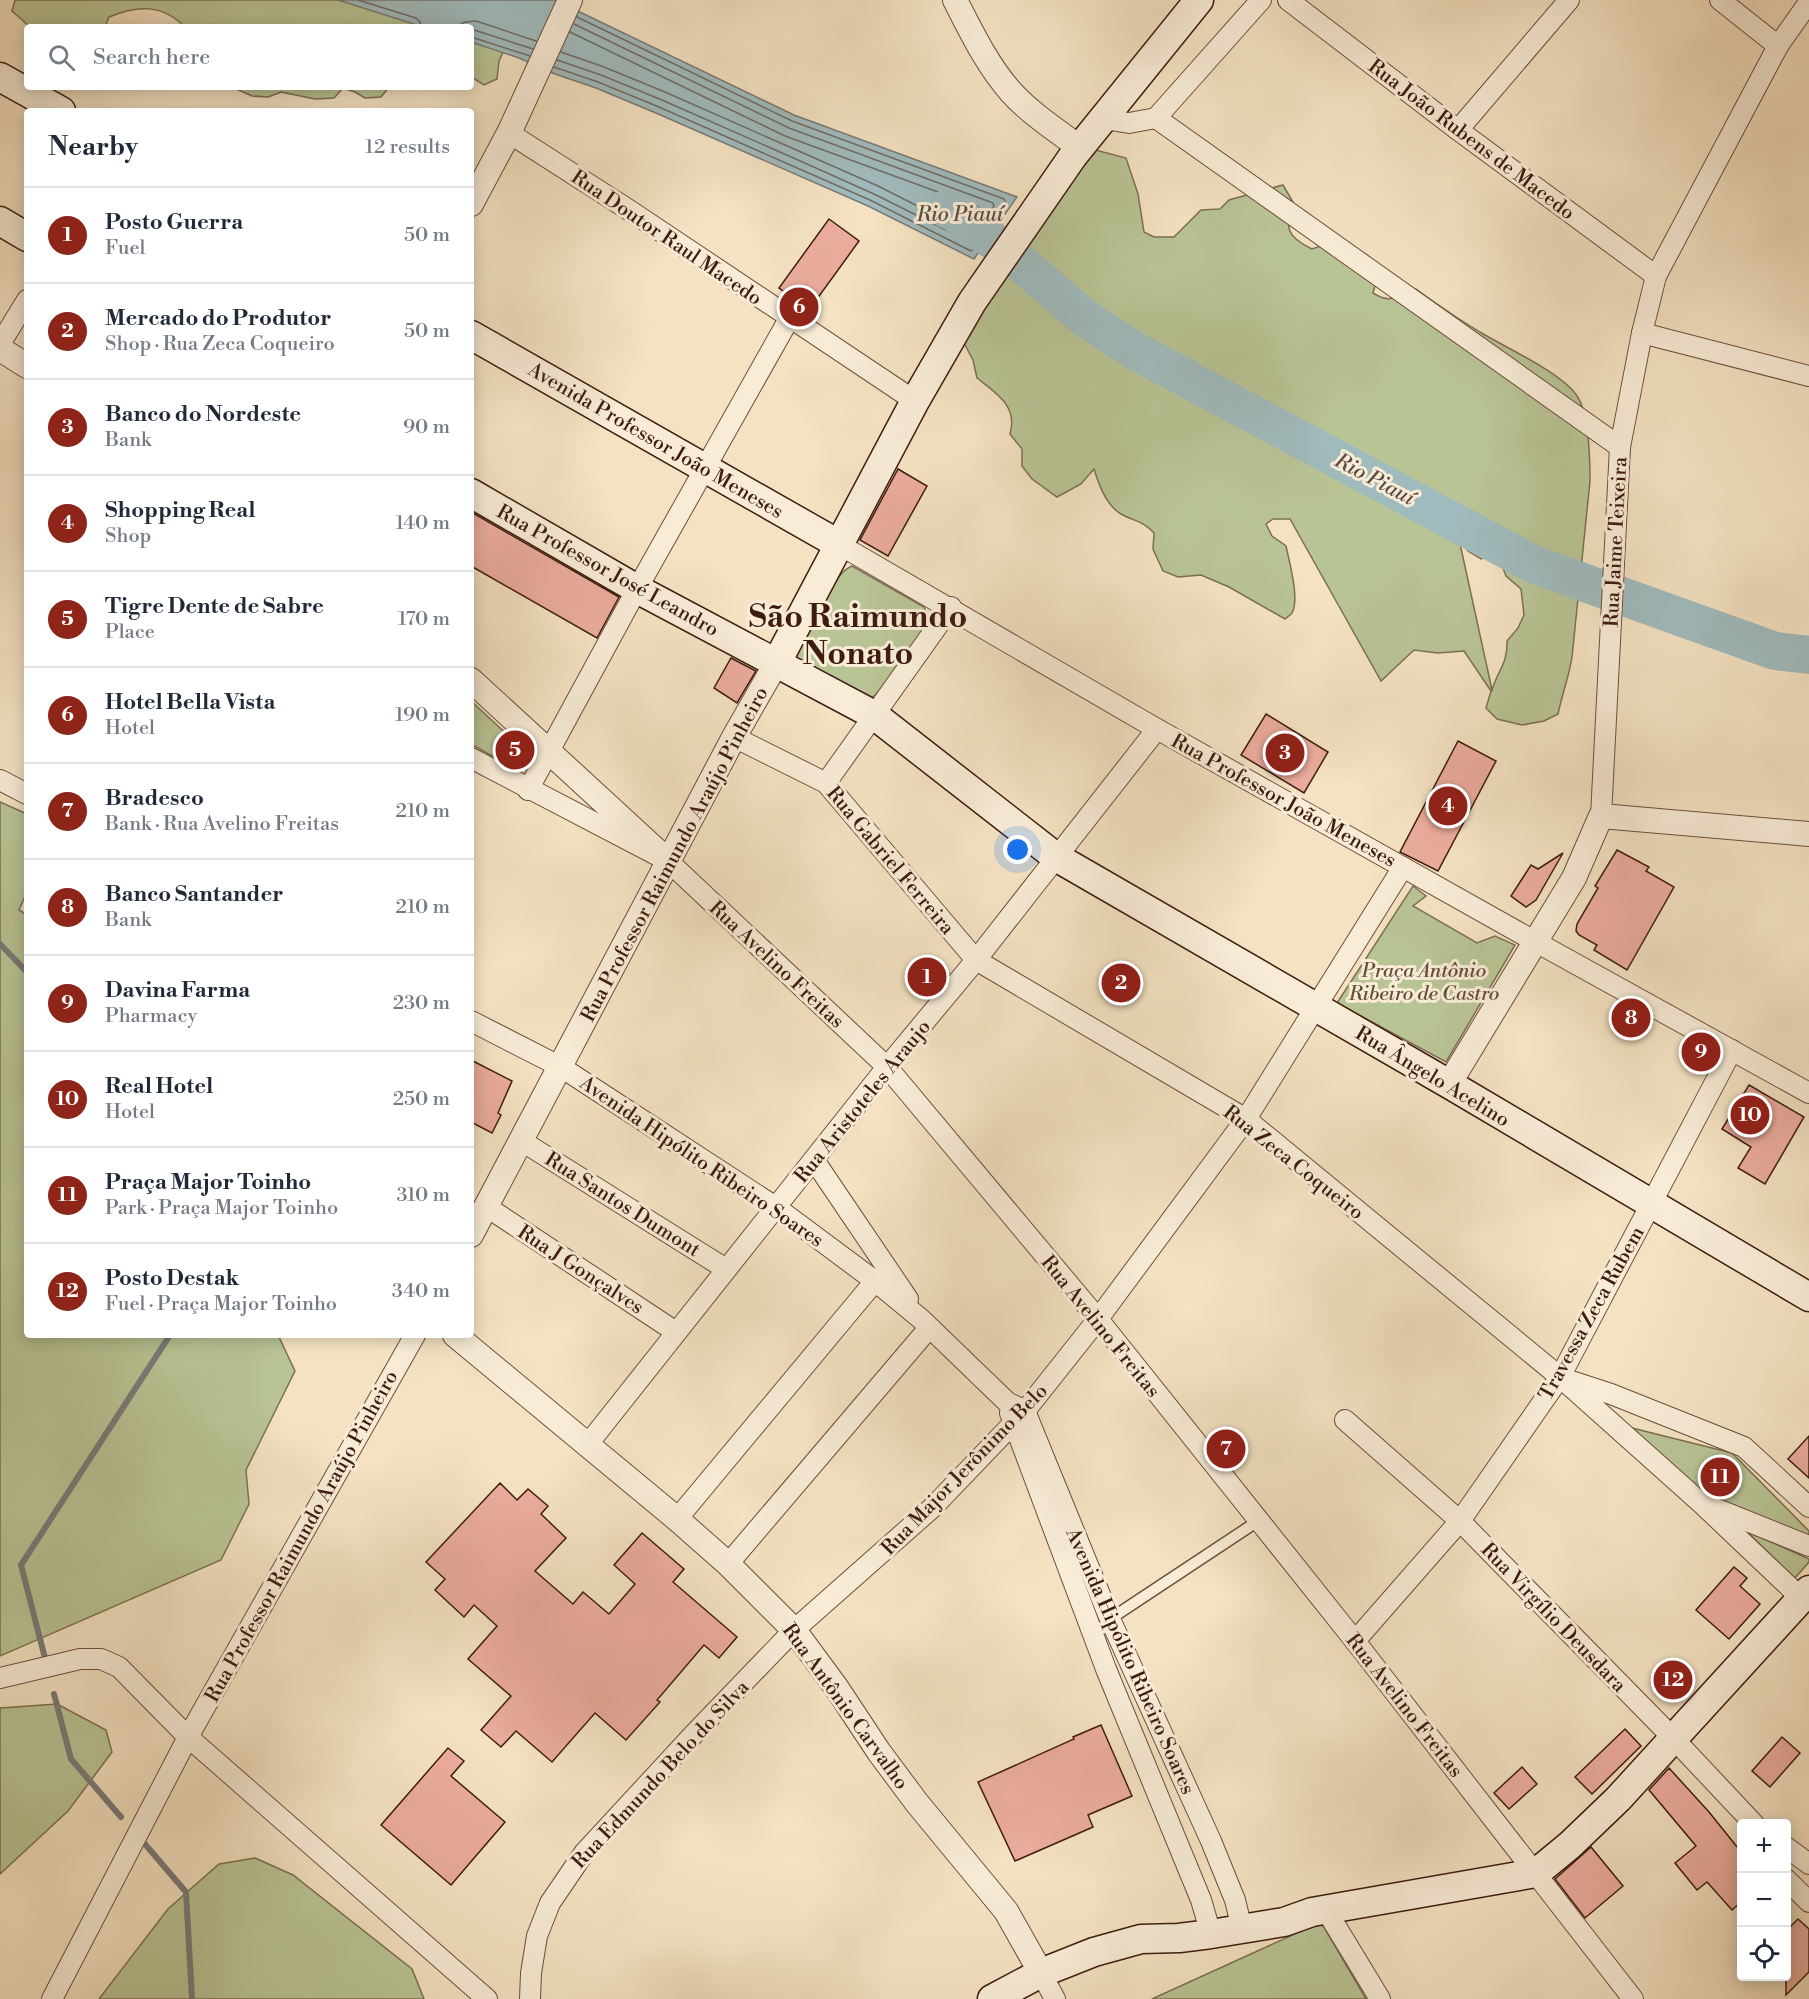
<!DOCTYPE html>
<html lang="en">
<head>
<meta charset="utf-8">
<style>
  :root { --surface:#fff; --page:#f2f2f3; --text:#1f2937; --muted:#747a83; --line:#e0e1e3; --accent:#8f2418 }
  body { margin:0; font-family:"Libre Bodoni",serif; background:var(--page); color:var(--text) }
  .controls { position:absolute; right:18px; bottom:18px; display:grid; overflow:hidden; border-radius:6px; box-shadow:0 3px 15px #0003 }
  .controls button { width:54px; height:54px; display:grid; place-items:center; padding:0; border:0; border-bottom:2px solid var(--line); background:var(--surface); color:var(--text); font:30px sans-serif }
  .you { position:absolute; left:1018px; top:850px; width:21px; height:21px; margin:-15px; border:4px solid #fff; border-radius:50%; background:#1a73e8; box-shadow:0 0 0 9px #1a73e833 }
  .badge { display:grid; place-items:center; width:39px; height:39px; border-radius:50%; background:var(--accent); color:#fff; font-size:20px; font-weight:700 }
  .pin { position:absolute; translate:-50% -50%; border:3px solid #fff; box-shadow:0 2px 6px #0006 }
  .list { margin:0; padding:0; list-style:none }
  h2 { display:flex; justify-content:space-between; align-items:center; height:78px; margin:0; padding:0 24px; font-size:26px }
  h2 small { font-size:20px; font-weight:400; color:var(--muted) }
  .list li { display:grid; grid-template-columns:39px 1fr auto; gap:18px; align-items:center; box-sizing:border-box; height:96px; padding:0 24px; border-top:2px solid var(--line) }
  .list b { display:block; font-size:22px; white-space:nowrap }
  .list p { margin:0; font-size:20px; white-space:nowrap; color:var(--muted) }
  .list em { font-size:20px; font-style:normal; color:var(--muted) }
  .icon { flex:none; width:33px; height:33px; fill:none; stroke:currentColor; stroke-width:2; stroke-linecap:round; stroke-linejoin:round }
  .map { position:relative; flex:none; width:1809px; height:1999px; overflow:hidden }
  .search { position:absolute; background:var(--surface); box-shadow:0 3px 15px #0003; left:24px; top:24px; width:450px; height:66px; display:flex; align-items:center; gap:15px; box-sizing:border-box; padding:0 21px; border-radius:6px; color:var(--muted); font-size:22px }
  .panel { position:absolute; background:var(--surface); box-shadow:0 3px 15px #0003; left:24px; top:108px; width:450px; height:1230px; border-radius:6px }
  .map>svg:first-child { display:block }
  .green { fill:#b9c495; stroke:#7c7052; stroke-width:1.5; fill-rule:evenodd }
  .water { fill:#a0bbbd; stroke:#797b78; stroke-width:1.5 }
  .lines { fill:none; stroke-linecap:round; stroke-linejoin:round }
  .shore { stroke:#6f6c66; stroke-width:1.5 }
  .stream { stroke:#797b78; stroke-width:6 }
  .river { stroke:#a0bbbd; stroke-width:38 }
  .building { fill:#ebac9d; stroke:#3e1c10; stroke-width:1.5 }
  .service-casing { stroke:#6c4e3c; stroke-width:13 }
  .minor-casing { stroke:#6c4e3c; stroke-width:22 }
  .tertiary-casing { stroke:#6c4e3c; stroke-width:26 }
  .secondary-casing { stroke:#3e1c10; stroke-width:31 }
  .service { stroke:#f8ecd7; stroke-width:10 }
  .minor { stroke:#f8ecd7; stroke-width:20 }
  .tertiary { stroke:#f8ecd7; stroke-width:24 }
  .secondary { stroke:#f8ecd7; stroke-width:28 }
  .labels { text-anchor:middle; stroke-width:6; stroke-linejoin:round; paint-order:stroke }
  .street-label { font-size:20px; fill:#3e1c10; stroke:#f8ecd7 }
  .park-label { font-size:20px; font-style:italic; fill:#634e38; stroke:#f8ecd7 }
  .water-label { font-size:21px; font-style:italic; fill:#5b4c44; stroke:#f8ecd7 }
  .town-label { font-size:32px; font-weight:bold; fill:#3e1c10; stroke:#f8ecd7 }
</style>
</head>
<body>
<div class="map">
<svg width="1809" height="1999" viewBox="0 0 1809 1999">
  <rect width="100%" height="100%" fill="#f4e2c2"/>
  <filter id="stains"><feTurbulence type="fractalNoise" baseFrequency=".00333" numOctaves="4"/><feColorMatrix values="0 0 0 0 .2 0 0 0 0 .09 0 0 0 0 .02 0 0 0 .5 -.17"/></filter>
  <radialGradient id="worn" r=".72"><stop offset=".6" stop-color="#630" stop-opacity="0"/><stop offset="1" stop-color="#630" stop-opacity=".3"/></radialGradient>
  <g class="green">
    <path d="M15,0H528L499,61L497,79L484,85L473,78L471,71V27H185C162,4 138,5 109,17L105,27H30L12,11Z"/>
    <polygon points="232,87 389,87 381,97 365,98 355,92 343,88 334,98 315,99 281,92 268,97 252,96"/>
    <path d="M1084,147L1126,158L1138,194L1144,232L1154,237H1174L1201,210L1220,209L1229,200L1283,185L1293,202C1284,228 1287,237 1312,249L1324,245L1353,259L1367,255L1380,268L1373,293C1392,305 1398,295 1416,289C1438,305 1461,321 1485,335C1509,349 1563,374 1577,396C1589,413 1590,460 1590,481L1572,657C1569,677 1562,694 1558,714L1544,721L1522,725L1497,719L1486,708L1491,691L1464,651L1438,653L1414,650L1381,681L1290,519H1273L1266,524L1272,536L1286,546C1289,561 1300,599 1292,613C1292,614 1286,618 1285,619L1229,587L1201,575L1178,577L1163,571L1153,549L1154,533C1142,520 1135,522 1121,514C1106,505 1099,485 1094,469L1081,484L1057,497L1032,479L1022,466V449L1010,434C1018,406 997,394 977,378L973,360L964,343ZM1459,539L1468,551L1481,559L1504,549L1501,563L1506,576L1521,589L1524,615L1518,628L1507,641C1508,663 1498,670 1492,690Z"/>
    <path d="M852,566L924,607L929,620L925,630L879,691L873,697L867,699L797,660L796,657C807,635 831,574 852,566Z"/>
    <polygon points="471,701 529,755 519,771 471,744"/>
    <polygon points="0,802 27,814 27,892 19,910 27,915 27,1335 278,1335 295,1371 246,1470 249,1504 221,1560 0,1656"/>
    <polygon points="1413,886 1426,896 1413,906 1477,943 1495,936 1515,945 1446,1062 1337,1003"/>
    <polygon points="1632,1428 1732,1453 1809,1531 1809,1537 1710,1501"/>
    <polygon points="1745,1530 1809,1559 1809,1562 1795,1578"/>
    <polygon points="57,1704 106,1730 112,1752 68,1811 0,1874 0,1708"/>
    <polygon points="255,1858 293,1875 412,1969 424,1999 99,1999 168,1909 219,1864"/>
    <polygon points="1321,1922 1366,1999 1152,1999"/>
  </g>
  <polygon class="water" points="338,0 555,0 794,115 1017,197 974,259 868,206 656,113 596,88 555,74 519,58 471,42 471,27 423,27"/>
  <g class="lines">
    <g class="shore">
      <polyline points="358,0 416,18 420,22 421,27"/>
      <polyline points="456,27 465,22 476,21 536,41"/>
      <polyline points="471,29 533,49"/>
      <polyline points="471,37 530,56"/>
      <polyline points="561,52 604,67 665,92 810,156 878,186 965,230 968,229 980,211 979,207 785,136 570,32"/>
      <polyline points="557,60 601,75 662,100 807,164 874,194 968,241 971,240 994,206 993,203 789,128 574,24"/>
      <polyline points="554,67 598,82 659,107 804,171 870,200 971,251 974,249 1006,203 1004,199 792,121 577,17"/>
    </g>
    <g class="stream">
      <polyline points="0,944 27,972"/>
      <polyline points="46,1662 21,1565 170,1335"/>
      <polyline points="54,1694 71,1759 121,1817"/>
      <polyline points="144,1843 186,1892 192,1999"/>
    </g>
    <polyline class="river" points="946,209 953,212 1002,247 1086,319 1137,352 1535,565 1775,651 1809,655"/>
  </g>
  <g class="building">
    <polygon points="829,219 859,241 809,310 779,288"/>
    <polygon points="898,469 927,486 888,556 860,540"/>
    <polygon points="473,513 619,597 597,638 471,566 471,517"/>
    <polygon points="731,658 756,671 737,703 714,688"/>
    <polygon points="1266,714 1328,752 1304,793 1241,755"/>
    <polygon points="1458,741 1496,761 1438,871 1400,852"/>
    <polygon points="1617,850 1649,867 1646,871 1674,887 1627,970 1594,950 1597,945 1579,935 1576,931 1577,924 1598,888 1595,886"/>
    <polygon points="1563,853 1536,900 1526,907 1511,896 1531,865 1538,869"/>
    <polygon points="471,1060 512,1081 498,1113 501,1115 492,1133 471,1122"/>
    <polygon points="1749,1085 1804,1117 1765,1184 1738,1168 1751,1147 1722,1129"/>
    <polygon points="1809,1436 1809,1478 1788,1459"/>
    <polygon points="500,1483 517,1500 528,1489 548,1506 541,1514 566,1538 535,1571 573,1604 583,1592 609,1614 635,1584 614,1565 642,1533 684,1569 673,1582 737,1637 719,1658 704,1645 657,1700 660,1702 626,1740 595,1713 552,1762 516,1731 501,1747 481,1730 511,1696 468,1659 497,1626 474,1605 464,1617 435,1590 445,1579 426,1562"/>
    <polygon points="1734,1567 1747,1578 1740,1586 1760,1604 1729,1639 1696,1610"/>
    <polygon points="1101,1725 1132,1796 1088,1815 1093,1827 1015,1861 978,1782 1074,1739 1073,1737"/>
    <polygon points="1625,1729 1641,1746 1592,1794 1575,1777"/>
    <polygon points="1782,1737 1800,1753 1770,1787 1752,1771"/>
    <polygon points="448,1748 464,1761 451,1776 505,1822 451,1885 381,1825"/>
    <polygon points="1522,1767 1537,1784 1509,1809 1494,1793"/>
    <polygon points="1669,1768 1709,1812 1742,1853 1742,1901 1732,1910 1707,1882 1697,1890 1675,1863 1696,1846 1649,1790"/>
    <polygon points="1591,1847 1623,1886 1585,1918 1555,1879"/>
    <polygon points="1798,1919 1809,1929 1809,1972 1786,1995 1786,1931"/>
  </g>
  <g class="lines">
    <g class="service-casing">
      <polyline id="service" points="1110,1619 1258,1521"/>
    </g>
    <g class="minor-casing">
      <g id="minor">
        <polyline points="1288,0 1458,130 1656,276"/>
        <polyline points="1720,0 1778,46"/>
        <polyline points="1156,118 1620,447"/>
        <polyline points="1104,119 1129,123 1156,118 1261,0"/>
        <polyline points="1458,130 1569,0"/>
        <polyline points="509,133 629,210 915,401"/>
        <polyline points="1642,333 1809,376"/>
        <polyline points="0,344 27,300"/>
        <polyline points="840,545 1157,729 1536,942 1809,1093"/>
        <polyline points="734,737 826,783 976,960 1246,1119 1560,1377 1701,1503 1801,1598"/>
        <polyline points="471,758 668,861 887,1067 1098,1319 1355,1641 1633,1999"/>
        <polyline points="0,780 27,794"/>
        <polyline points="826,783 951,607"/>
        <polyline points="528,790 637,589 789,319"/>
        <polyline points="1601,816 1620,447 1642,333 1656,276 1778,46 1809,2"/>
        <polyline points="471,1021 561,1067 777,1208 875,1281 921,1319 1007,1402 1025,1411 1110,1619 1211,1841 1235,1900 1242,1929"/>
        <polyline points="520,1140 726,1269"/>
        <polyline points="814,1160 908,1299"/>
        <polyline points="487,1207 676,1332"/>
        <polyline points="1568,1380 1611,1394 1744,1447 1809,1507"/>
        <polyline points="1010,1413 1106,1669 1201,1900 1211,1934"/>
        <polyline points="1345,1420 1460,1521 1674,1739 1754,1824"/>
        <polyline points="588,1444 887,1067 976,960 1157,729"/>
        <polyline points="1712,1507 1809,1546"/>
        <polyline points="677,1519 875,1281"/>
        <polyline points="728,1564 929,1328"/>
        <polyline points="1355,1641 1460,1521 1560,1377 1732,1050"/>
        <polyline points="0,1678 80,1659 101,1659 119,1667 188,1737 487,1999"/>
        <polyline points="1786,1847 1809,1864"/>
        <polyline points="1786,1879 1809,1902"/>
        <polyline points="1326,1910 1380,1999"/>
        <polyline points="1041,1973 1055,1999"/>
        <polyline points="52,1999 188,1737 415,1335"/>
        <polyline points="530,1999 531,1973 537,1936 550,1903 584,1853 693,1735 794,1630 932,1508 1025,1411 1098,1319 1246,1119 1403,867"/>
      </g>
    </g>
    <g class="tertiary-casing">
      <g id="tertiary">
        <path d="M955,0C971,31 987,65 1011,92C1031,114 1056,130 1080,148"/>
        <polyline points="471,204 509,133 570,0"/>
        <polyline points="0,349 27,366"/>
        <polyline points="471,680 668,861"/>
        <polyline points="1449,1084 1574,878 1601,816 1809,834"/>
        <polyline points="471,1235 734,737 777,662"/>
        <polyline points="455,1335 677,1519 728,1564 794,1630 836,1687 879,1752 917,1803 1006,1911 1041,1973"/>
      </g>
    </g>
    <g class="secondary-casing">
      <g id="secondary">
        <polyline points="0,77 61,111"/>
        <polyline points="0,221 27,237"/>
        <polyline points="471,335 840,545"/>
        <polyline points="471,493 637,589 874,715 1056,857 1449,1084 1809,1297"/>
        <polyline points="777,662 915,401 972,302 1073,156 1199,0"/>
        <polyline points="992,1999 1041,1973 1094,1952 1141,1939 1179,1938 1211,1934 1284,1922 1312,1912 1536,1873 1570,1845 1618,1799 1809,1590"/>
      </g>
    </g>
    <use href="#service" class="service"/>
    <use href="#minor" class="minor"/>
    <use href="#tertiary" class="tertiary"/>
    <use href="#secondary" class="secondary"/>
  </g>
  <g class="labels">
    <g class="street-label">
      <text transform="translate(1472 139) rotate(37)" y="7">Rua João Rubens de Macedo</text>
      <text transform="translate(667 237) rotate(34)" y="7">Rua Doutor Raul Macedo</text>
      <text transform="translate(656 440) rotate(30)" y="7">Avenida Professor João Meneses</text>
      <text transform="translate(1615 542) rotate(-87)" y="7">Rua Jaime Teixeira</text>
      <text transform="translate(608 570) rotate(29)" y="7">Rua Professor José Leandro</text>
      <text transform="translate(1284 800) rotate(29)" y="7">Rua Professor João Meneses</text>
      <text transform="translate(674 854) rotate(-62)" y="7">Rua Professor Raimundo Araújo Pinheiro</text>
      <text transform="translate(891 860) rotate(50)" y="7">Rua Gabriel Ferreira</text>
      <text transform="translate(777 964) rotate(43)" y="7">Rua Avelino Freitas</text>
      <text transform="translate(1433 1076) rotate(31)" y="7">Rua Ângelo Acelino</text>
      <text transform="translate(862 1101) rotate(-51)" y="7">Rua Aristoteles Araujo</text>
      <text transform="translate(702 1161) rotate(34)" y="7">Avenida Hipólito Ribeiro Soares</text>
      <text transform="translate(1294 1162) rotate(38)" y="7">Rua Zeca Coqueiro</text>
      <text transform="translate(623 1204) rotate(32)" y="7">Rua Santos Dumont</text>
      <text transform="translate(581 1269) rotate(33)" y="7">Rua J Gonçalves</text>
      <text transform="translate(1591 1313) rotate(-61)" y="7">Travessa Zeca Rubem</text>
      <text transform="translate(1101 1326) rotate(51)" y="7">Rua Avelino Freitas</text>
      <text transform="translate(964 1469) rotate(-46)" y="7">Rua Major Jerônimo Belo</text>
      <text transform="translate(301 1536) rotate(-61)" y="7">Rua Professor Raimundo Araújo Pinheiro</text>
      <text transform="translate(1554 1617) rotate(46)" y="7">Rua Virgílio Deusdara</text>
      <text transform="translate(1131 1661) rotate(66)" y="7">Avenida Hipólito Ribeiro Soares</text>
      <text transform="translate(1405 1705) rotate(52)" y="7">Rua Avelino Freitas</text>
      <text transform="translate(846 1706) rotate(54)" y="7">Rua Antônio Carvalho</text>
      <text transform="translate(660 1774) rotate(-47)" y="7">Rua Edmundo Belo do Silva</text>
    </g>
    <g class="park-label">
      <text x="1424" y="977">Praça Antônio<tspan x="1424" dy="23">Ribeiro de Castro</tspan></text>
    </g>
    <g class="water-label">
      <text x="960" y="221">Rio Piauí</text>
      <text transform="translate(1375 479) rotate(28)" y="7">Rio Piauí</text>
    </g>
    <g class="town-label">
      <text x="858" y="627">São Raimundo<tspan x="858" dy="37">Nonato</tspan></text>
    </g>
  </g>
  <rect width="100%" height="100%" filter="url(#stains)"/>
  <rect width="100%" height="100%" fill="url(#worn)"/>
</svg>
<div class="controls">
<button>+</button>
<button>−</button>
<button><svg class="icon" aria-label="locate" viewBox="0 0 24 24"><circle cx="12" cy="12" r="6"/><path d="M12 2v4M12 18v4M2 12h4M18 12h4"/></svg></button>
</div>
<div class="you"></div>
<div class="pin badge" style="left:927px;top:977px">1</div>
<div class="pin badge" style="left:1121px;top:983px">2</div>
<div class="pin badge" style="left:1285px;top:753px">3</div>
<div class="pin badge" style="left:1448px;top:806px">4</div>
<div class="pin badge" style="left:515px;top:750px">5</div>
<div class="pin badge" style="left:799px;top:307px">6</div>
<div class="pin badge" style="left:1226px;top:1449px">7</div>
<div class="pin badge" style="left:1631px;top:1018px">8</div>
<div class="pin badge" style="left:1701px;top:1052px">9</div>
<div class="pin badge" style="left:1750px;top:1115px">10</div>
<div class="pin badge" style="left:1720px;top:1477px">11</div>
<div class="pin badge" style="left:1673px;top:1680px">12</div>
<div class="search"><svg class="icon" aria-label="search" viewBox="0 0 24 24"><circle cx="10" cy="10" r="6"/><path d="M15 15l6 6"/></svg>Search here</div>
<section class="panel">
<h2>Nearby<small>12 results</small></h2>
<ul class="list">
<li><span class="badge">1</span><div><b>Posto Guerra</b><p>Fuel</p></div><em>50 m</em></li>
<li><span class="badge">2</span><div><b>Mercado do Produtor</b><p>Shop · Rua Zeca Coqueiro</p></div><em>50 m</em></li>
<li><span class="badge">3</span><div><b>Banco do Nordeste</b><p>Bank</p></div><em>90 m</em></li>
<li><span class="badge">4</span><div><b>Shopping Real</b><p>Shop</p></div><em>140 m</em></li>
<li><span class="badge">5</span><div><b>Tigre Dente de Sabre</b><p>Place</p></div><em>170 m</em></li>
<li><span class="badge">6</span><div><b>Hotel Bella Vista</b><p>Hotel</p></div><em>190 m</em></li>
<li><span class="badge">7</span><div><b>Bradesco</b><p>Bank · Rua Avelino Freitas</p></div><em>210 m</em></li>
<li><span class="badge">8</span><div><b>Banco Santander</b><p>Bank</p></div><em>210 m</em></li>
<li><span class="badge">9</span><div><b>Davina Farma</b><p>Pharmacy</p></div><em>230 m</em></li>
<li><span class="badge">10</span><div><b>Real Hotel</b><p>Hotel</p></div><em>250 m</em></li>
<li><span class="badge">11</span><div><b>Praça Major Toinho</b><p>Park · Praça Major Toinho</p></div><em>310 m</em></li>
<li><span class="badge">12</span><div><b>Posto Destak</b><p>Fuel · Praça Major Toinho</p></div><em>340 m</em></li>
</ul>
</section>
</div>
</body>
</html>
